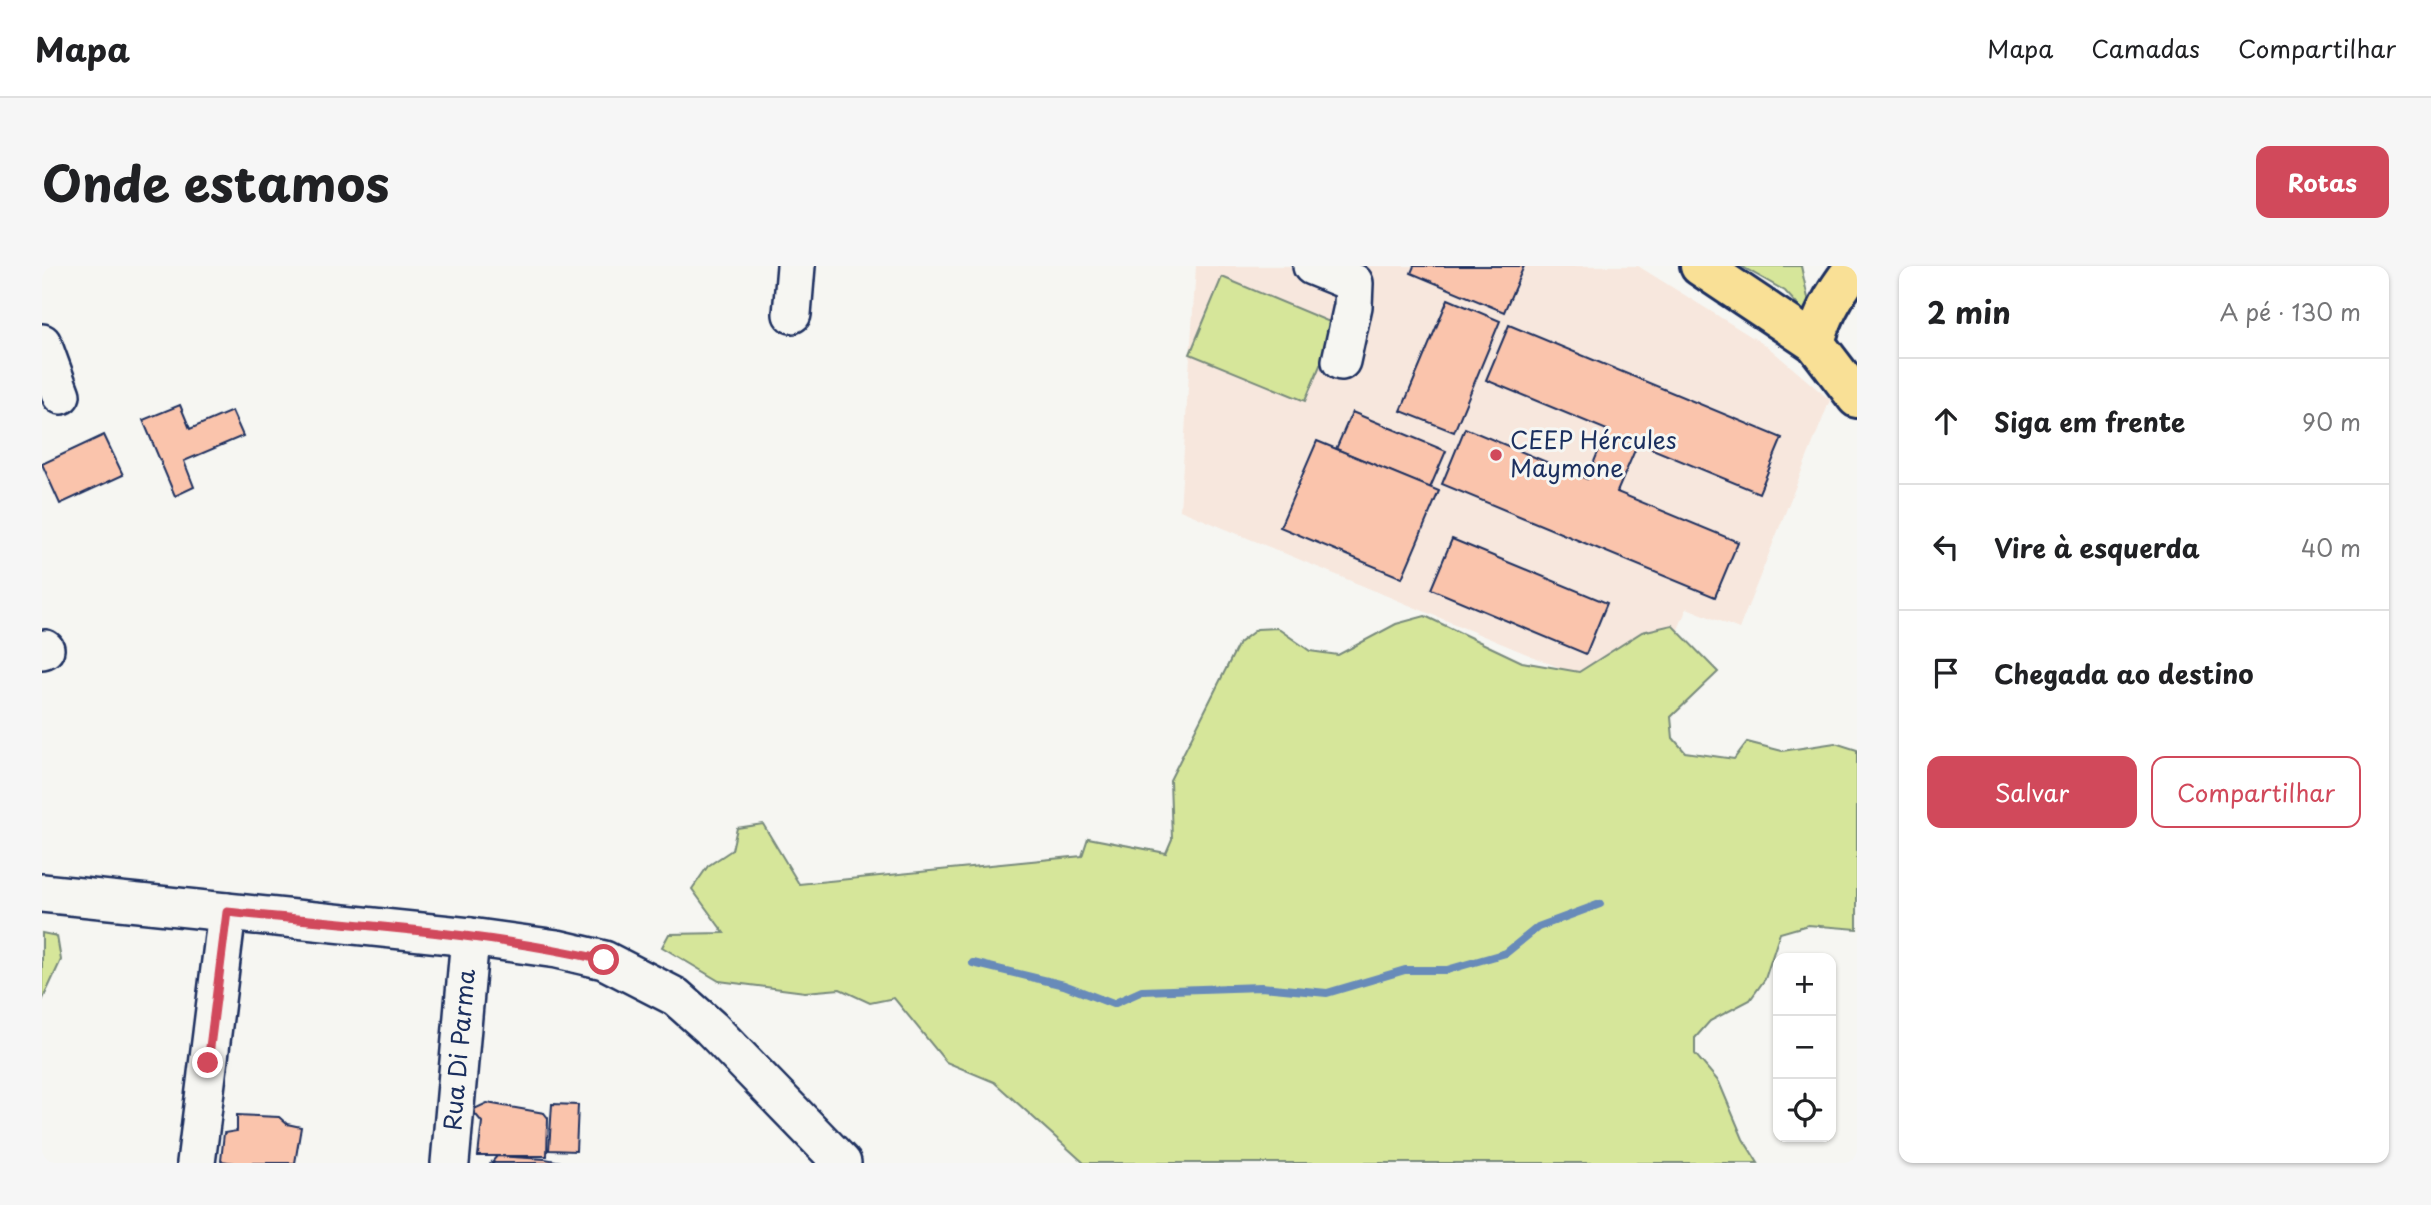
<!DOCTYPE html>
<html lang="pt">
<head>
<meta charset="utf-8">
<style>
  :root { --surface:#fff; --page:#f6f6f6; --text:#202124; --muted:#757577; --line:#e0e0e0; --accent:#d1495b }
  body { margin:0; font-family:"Playpen Sans",sans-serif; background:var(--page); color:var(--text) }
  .controls { position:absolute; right:21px; bottom:21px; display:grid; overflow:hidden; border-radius:14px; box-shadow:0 2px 5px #0004 }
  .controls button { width:63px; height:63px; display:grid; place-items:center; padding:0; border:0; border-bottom:2px solid var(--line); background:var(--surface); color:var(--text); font:35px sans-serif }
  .stop { position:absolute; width:21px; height:21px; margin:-16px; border:5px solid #d1495b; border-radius:50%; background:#fff }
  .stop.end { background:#d1495b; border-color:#fff; box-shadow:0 2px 7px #0008 }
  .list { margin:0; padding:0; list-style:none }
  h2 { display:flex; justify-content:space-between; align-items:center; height:91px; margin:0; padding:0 28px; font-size:30px }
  h2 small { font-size:23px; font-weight:400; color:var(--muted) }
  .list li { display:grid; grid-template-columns:46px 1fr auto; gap:21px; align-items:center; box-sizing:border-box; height:126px; padding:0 28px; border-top:2px solid var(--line) }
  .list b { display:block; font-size:26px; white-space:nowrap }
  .list em { font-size:23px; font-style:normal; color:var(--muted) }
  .actions { display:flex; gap:14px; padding:21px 28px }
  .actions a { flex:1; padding:16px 0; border:2px solid var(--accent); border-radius:14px; text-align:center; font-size:24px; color:var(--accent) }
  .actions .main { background:var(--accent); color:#fff }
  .icon { flex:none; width:38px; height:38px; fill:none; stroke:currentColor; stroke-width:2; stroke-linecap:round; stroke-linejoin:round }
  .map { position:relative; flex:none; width:1815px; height:897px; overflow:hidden; border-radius:14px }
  header { display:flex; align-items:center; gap:42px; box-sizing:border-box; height:98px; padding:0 35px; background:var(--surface); border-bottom:2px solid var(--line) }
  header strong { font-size:33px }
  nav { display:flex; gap:38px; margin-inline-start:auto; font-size:24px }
  .intro { display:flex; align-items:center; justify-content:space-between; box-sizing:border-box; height:168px; padding:0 42px }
  h1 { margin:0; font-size:49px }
  .button { padding:18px 32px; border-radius:14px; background:var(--accent); color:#fff; font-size:24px; font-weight:700 }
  main { display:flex; gap:42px; padding:0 42px }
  aside { flex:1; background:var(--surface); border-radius:14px; box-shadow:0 2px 5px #0004 }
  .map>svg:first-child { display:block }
  .built { fill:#f7e7dd }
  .green { fill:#d6e69a; stroke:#788a7c; stroke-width:2 }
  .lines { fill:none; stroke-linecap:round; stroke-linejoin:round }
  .stream { stroke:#688bb9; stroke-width:8 }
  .building { fill:#fac4ac; stroke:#1b2f5e; stroke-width:2 }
  .minor-casing { stroke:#1b2f5e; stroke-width:42 }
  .major-casing { stroke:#1b2f5e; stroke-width:44 }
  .minor { stroke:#f6f6f2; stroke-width:37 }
  .major { stroke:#f9e096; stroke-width:38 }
  .route { stroke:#d1495b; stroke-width:9 }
  .poi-dot { fill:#d1495b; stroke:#f6f6f2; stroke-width:2.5 }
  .labels { text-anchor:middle; stroke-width:6; stroke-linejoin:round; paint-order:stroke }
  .poi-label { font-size:24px; fill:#1b2f5e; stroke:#f6f6f2; text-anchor:start }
  .street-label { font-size:24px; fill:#1b2f5e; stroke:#f6f6f2 }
</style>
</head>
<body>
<header>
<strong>Mapa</strong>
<nav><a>Mapa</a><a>Camadas</a><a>Compartilhar</a></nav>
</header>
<div class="intro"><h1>Onde estamos</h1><a class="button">Rotas</a></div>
<main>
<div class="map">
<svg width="1815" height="897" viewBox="0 0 1815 897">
  <rect width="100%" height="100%" fill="#f6f6f2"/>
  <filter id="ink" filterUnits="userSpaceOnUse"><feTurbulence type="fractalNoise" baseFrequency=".0143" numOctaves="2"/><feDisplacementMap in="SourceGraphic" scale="14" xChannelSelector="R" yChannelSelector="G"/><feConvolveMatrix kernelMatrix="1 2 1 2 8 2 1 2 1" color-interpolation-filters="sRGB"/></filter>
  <g filter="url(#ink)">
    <polygon class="built" points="1154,0 1596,0 1726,81 1788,134 1697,363 1645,342 1605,438 1138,244"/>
    <g class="green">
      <polygon points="1699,0 1759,0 1767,37 1762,46 1743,25"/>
      <polygon points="1180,11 1295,59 1263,135 1148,88"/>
      <polygon points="1383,350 1480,396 1537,406 1600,366 1630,359 1676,406 1629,451 1631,472 1643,486 1692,493 1705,476 1740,485 1793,477 1815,484 1815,663 1766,659 1738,667 1723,713 1708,734 1668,755 1653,772 1653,788 1677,816 1701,873 1716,897 1042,897 952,816 904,796 852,732 828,737 798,723 763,726 677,715 620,681 627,668 682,667 650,623 666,600 690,584 695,562 721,558 757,618 1040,590 1046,572 1124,587 1130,573 1128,514 1197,377 1215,363 1235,362 1268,385 1296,389 1354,358"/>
      <polygon points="0,667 15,670 19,694 0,735"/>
    </g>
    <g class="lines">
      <polyline class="stream" points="931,697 1022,719 1071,738 1100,725 1219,721 1285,727 1363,704 1405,704 1464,687 1496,661 1558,638"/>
    </g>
    <g class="building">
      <polygon points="1372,0 1482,0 1462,46 1369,7"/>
      <polygon points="1406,33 1458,55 1412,166 1359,145"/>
      <polygon points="1467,59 1740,172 1717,227 1596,177 1575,226 1696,276 1673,331 1400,218 1423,162 1545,213 1565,164 1444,114"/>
      <polygon points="138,139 148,163 190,145 201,170 142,195 152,221 133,230 101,154"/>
      <polygon points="1310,146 1404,185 1388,222 1294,183"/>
      <polygon points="62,169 81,209 18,238 0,198"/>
      <polygon points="1275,175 1397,225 1360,312 1238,261"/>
      <polygon points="1410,273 1565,337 1544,388 1389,323"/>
      <polygon points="445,837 502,847 506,852 505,890 436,890 440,856 430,844"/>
      <polygon points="510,838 536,839 534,885 507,884"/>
      <polygon points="195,849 237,851 245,858 259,861 253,897 193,897 179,895 182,867 195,865"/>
      <polygon points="455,890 503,893 525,897 449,897"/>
    </g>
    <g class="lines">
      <g class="minor-casing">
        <g id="minor">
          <polyline points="1270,0 1312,17 1311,40 1299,95"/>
          <polyline points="750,48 754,0"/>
          <polyline points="0,77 19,129"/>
          <polyline points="0,384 3,383"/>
          <polyline points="0,627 428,671 515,683 562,694 634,731 669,762 800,897"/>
          <polyline points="154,897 185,646"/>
          <polyline points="408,897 428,671"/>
        </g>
      </g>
      <g class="major-casing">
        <g id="major">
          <polyline points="1658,0 1773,77 1815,132"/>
          <path d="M1773,77C1780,48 1795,23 1814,0"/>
        </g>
      </g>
      <use href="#minor" class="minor"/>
      <use href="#major" class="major"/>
    </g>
  </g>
  <g class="lines" filter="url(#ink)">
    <path class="route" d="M166,797L185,646C309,659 440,666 562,694"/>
  </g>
  <circle class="poi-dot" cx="1454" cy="189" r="7"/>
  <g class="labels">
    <g class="poi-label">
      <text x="1468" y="183">CEEP Hércules<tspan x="1468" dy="28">Maymone</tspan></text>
    </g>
    <g class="street-label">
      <text transform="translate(418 784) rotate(-85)" y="8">Rua Di Parma</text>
    </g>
  </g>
</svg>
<div class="controls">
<button>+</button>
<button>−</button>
<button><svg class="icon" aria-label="locate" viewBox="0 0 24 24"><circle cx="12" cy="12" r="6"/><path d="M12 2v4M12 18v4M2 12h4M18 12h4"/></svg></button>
</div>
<div class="stop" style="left:562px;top:694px"></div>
<div class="stop end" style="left:166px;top:797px"></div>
</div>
<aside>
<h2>2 min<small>A pé · 130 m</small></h2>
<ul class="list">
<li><svg class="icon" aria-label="ahead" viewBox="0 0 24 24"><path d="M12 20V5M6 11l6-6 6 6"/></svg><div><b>Siga em frente</b></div><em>90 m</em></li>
<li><svg class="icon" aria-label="left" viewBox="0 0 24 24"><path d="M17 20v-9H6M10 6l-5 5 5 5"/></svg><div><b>Vire à esquerda</b></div><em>40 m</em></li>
<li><svg class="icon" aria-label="arrive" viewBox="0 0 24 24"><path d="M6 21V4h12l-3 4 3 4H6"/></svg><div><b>Chegada ao destino</b></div></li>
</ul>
<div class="actions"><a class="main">Salvar</a><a>Compartilhar</a></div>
</aside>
</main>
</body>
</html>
